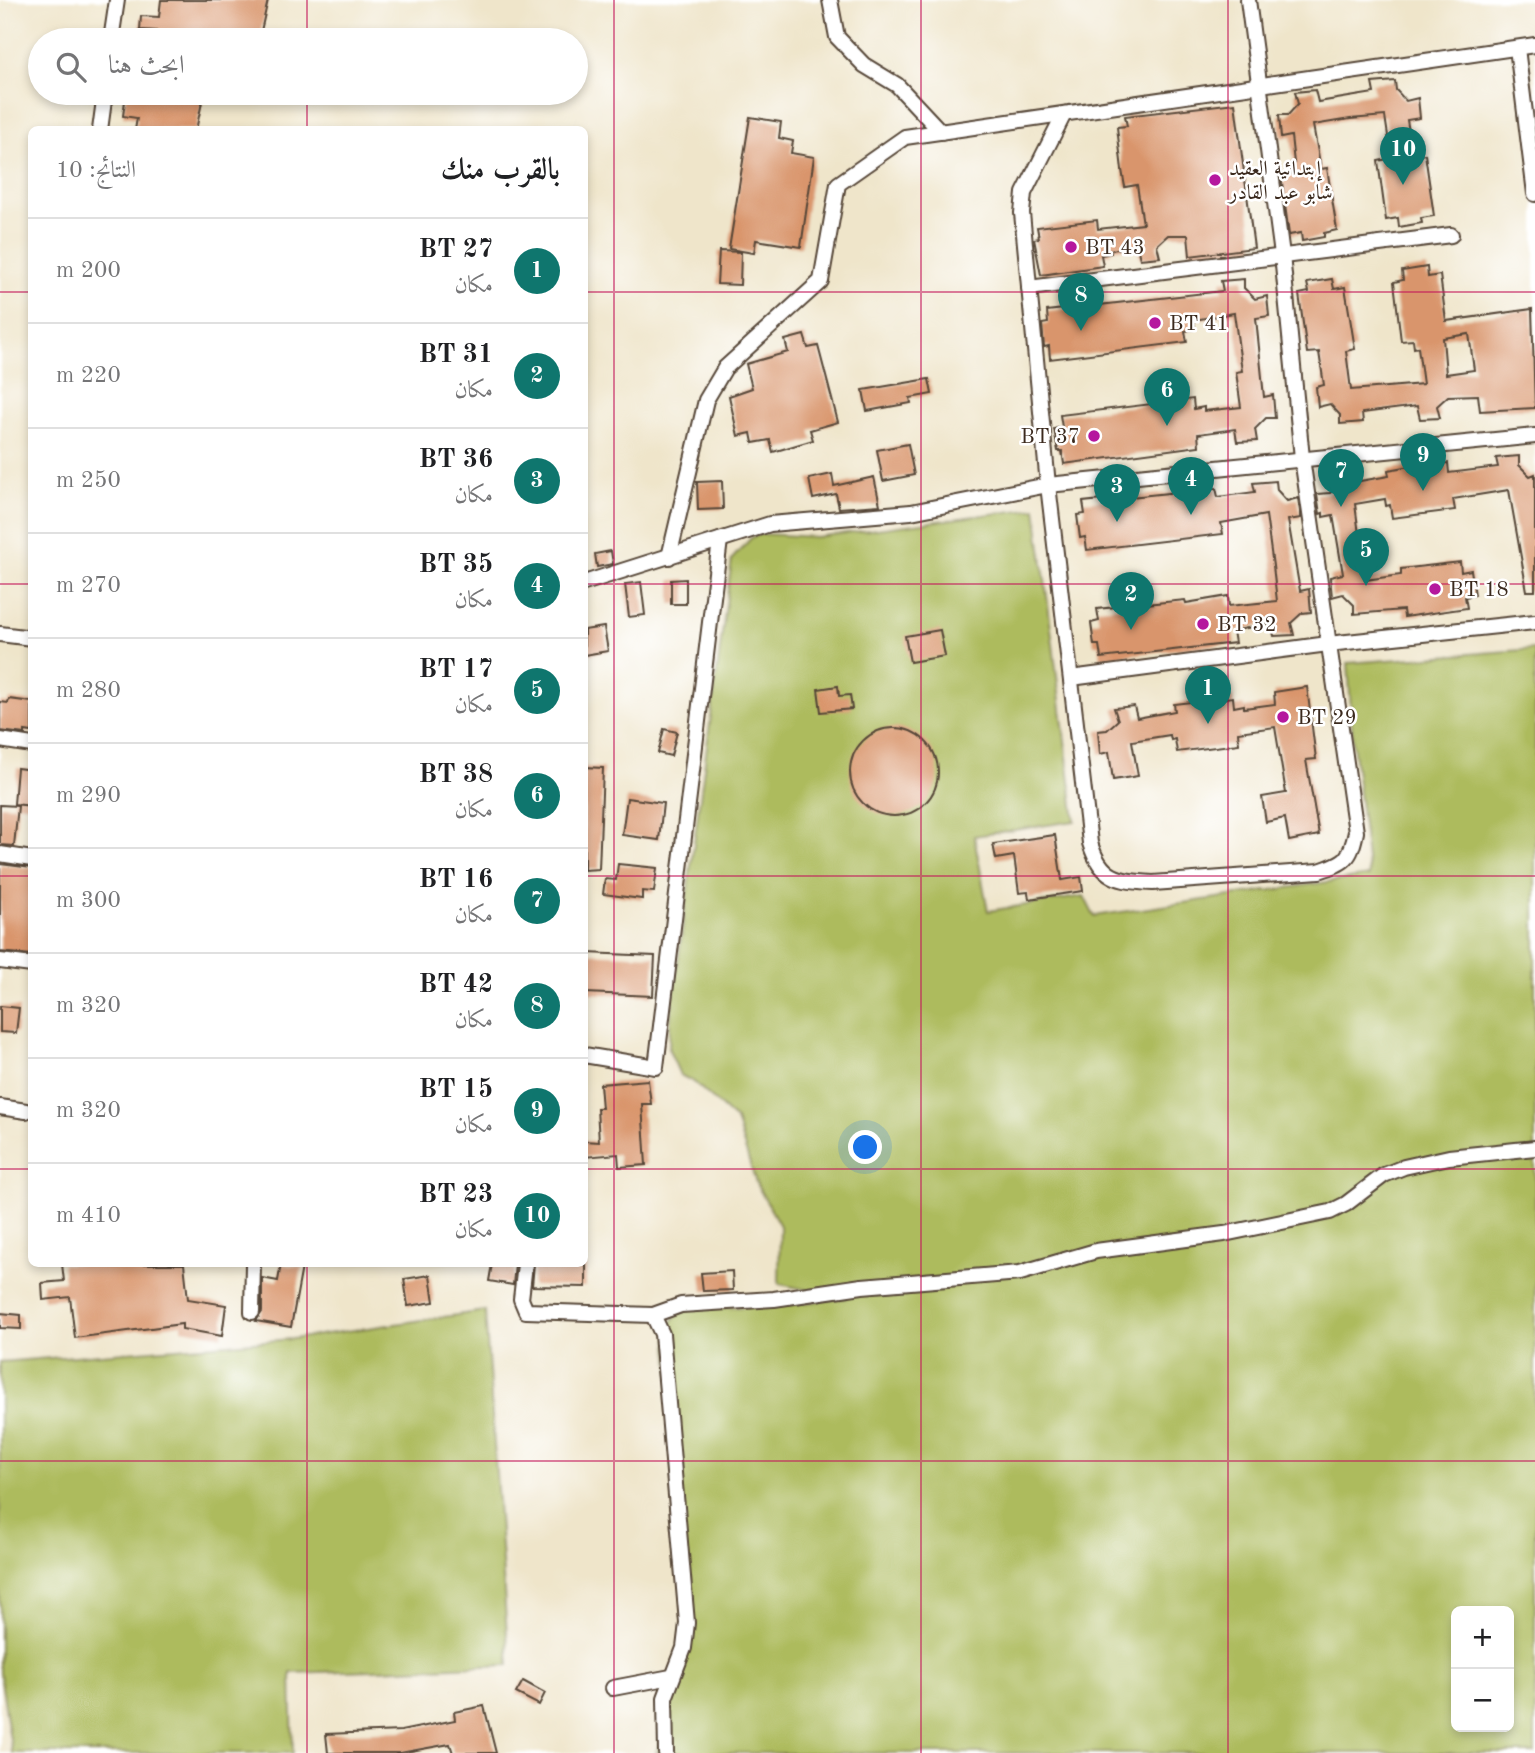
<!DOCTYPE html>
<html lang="ar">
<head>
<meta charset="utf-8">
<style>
  :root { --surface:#fff; --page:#f6f6f6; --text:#202124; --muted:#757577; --line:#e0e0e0; --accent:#0f766e }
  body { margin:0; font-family:"Old Standard TT",Amiri,serif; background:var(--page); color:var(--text); direction:rtl }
  .controls { position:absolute; right:21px; bottom:21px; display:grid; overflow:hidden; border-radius:10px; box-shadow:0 4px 10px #0003 }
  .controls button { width:63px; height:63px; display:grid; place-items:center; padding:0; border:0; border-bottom:2px solid var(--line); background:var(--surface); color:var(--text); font:35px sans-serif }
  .you { position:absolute; left:866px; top:1148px; width:24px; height:24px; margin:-18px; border:5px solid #fff; border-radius:50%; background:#1a73e8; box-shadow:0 0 0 10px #1a73e833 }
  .badge { display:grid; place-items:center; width:46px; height:46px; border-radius:50%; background:var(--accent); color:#fff; font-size:23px; font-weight:700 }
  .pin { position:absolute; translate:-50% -58px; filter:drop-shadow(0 2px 4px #0008) }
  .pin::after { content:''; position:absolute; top:37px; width:24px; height:21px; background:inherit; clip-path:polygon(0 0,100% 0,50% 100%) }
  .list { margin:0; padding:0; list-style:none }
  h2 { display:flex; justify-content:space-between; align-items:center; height:91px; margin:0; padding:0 28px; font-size:30px }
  h2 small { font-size:23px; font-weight:400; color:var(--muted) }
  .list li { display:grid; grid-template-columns:46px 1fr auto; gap:21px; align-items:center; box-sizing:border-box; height:105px; padding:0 28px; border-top:2px solid var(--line) }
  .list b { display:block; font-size:26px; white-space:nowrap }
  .list p { margin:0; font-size:23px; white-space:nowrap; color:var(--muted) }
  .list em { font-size:23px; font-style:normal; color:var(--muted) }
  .icon { flex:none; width:38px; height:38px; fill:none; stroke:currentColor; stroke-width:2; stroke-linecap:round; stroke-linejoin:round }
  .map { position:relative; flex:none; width:1535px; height:1753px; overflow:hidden; direction:ltr }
  .search { position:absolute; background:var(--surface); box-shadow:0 4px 10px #0003; left:28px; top:28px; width:560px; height:77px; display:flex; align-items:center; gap:18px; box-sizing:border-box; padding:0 24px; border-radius:38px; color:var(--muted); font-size:26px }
  .panel { position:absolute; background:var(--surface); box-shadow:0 4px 10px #0003; left:28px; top:126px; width:560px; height:1141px; border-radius:10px; direction:rtl }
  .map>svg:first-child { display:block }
  .green { fill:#adbb5d; stroke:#74723e; stroke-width:2; fill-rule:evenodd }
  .building { fill:#d9956c; fill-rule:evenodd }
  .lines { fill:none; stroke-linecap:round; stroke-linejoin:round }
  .minor-casing { stroke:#564638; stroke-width:18 }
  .minor { stroke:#fff; stroke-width:14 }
  .grid { fill:none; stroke:#c2185b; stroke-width:2; stroke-opacity:0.55 }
  .poi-dot { fill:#b5179e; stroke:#fff; stroke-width:2.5 }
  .labels { text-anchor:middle; stroke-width:5; stroke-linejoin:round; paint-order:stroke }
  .poi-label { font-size:21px; fill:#3b2a1e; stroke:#fff; text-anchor:start }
</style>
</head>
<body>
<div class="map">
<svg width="1535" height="1753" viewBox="0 0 1535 1753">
  <rect width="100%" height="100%" fill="#fff"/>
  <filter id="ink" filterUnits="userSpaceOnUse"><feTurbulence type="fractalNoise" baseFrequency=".0143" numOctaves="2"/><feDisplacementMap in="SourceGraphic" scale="14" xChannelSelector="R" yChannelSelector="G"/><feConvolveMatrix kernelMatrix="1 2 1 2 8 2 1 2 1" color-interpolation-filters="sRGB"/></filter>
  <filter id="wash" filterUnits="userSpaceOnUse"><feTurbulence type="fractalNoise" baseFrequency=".00686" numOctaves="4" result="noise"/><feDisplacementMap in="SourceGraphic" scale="28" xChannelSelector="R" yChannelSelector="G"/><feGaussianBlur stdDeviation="1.57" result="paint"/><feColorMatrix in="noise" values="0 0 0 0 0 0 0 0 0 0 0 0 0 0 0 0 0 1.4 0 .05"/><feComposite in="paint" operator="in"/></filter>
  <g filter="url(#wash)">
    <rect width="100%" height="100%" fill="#efe5ca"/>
    <g class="green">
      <path d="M1036,508L1075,821L974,836L988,911L1084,896L1094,916L1369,876L1353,743L1348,663L1535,649V1753H656L682,1667L689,1631L667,1329L680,1310L784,1305L847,1298L779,1284L780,1226L756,1183L736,1120L694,1082L680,1075L669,1050L670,1022L732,559L752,537L763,534L816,537ZM1456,1611H1509V1727H1456Z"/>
      <polygon points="485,1311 509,1665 291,1673 293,1753 12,1753 0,1673 0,1362 292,1339"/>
    </g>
    <g id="blocks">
      <g class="building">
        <polygon points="161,0 268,0 259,40 227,34 226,40 155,40 156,31 140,30 141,16 159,17"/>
        <polygon points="1395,81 1396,90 1406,101 1418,98 1420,118 1407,120 1413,156 1425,154 1434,216 1421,218 1422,223 1399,227 1398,218 1386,220 1378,161 1388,159 1386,150 1390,149 1385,116 1350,119 1313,125 1321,169 1327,168 1337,230 1324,233 1324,237 1302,241 1301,233 1289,235 1281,175 1291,174 1289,164 1294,163 1291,136 1281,138 1279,115 1288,115 1298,104 1295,92 1315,90 1318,102 1374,93 1372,83"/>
        <polygon points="126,93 204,93 196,130 135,130 137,118 123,116"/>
        <polygon points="1235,103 1254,248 1190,256 1188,235 1168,235 1157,245 1160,257 1140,259 1137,246 1111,250 1111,253 1101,255 1103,266 1041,275 1034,239 1039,238 1037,227 1097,220 1098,229 1143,224 1137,185 1125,187 1122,170 1117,127 1127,126 1125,116"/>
        <polygon points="750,117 781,122 779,138 793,141 791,153 814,157 801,247 756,240 754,253 729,249"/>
        <polygon points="719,251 741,252 740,285 717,284"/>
        <path d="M1427,267L1428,277L1440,275L1446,321L1532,309L1535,408L1480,411L1478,395L1448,396L1437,406L1440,418L1420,419L1417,406L1362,413L1363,422L1340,424V415L1330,404L1318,407L1316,387L1324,385L1319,352L1307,353L1299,294L1309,292L1307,283L1332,279L1334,289L1345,287L1355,349L1346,351L1351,390L1423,384L1418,347L1414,348L1413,340L1401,341L1394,282L1403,280L1402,271ZM1469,334L1474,370L1446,374L1443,338Z"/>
        <polygon points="1244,279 1244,288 1255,299 1267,296 1269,316 1256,318 1264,397 1273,395 1275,418 1266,418 1255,429 1257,441 1237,442 1235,429 1198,434 1199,446 1064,464 1062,451 1058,451 1054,429 1062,427 1060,415 1193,399 1194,409 1204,407 1204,411 1241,407 1236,372 1242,371 1234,313 1194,320 1195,329 1185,331 1187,342 1050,359 1049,346 1044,347 1042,324 1048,323 1047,311 1223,291 1221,281"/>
        <polygon points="804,335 808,348 818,346 838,422 810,430 813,440 773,452 770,440 753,443 751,433 738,436 729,396 752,388 746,364 788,352 785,340"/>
        <polygon points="929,379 932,394 910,398 911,403 867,411 863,390"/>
        <polygon points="908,444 914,475 883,481 877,450"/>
        <polygon points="1519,456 1519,465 1530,476 1535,474 1535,591 1527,591 1509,490 1453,499 1455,510 1392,518 1390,505 1386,506 1385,499 1355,504 1365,580 1401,575 1401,569 1460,562 1461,572 1471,570 1475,595 1465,597 1467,608 1404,617 1403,610 1354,614 1354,605 1343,594 1332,597 1330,577 1343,574 1333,515 1323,517 1323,513 1320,514 1317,494 1330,493 1341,483 1337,471 1357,469 1360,481 1389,476 1388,470 1405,467 1448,463 1449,473 1498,467 1496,458"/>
        <polygon points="832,474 834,486 874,477 880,505 839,508 836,494 813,499 809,479"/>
        <polygon points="722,481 723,509 698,510 697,482"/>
        <polygon points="1276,481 1277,490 1287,501 1298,498 1301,518 1288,520 1300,591 1309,589 1311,612 1302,613 1291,623 1294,635 1274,636 1271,623 1233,631 1235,643 1101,658 1099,645 1094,645 1091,623 1099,621 1097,609 1156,603 1185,600 1186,603 1228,596 1229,606 1277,601 1273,566 1266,515 1221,523 1223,534 1087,550 1085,537 1080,538 1077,515 1085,514 1083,502 1216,488 1218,497 1255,492 1253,483"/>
        <polygon points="611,551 613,564 597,567 595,554"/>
        <polygon points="686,579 686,604 671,604 671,580"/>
        <polygon points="641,582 645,615 629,617 625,584"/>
        <polygon points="604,627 608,651 584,655 584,630"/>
        <polygon points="940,630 945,656 910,662 905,636"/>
        <polygon points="838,686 839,696 850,695 852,709 821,712 818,689"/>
        <polygon points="1307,687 1316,759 1306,760 1319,835 1289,841 1285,818 1266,822 1262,797 1286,793 1275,727 1238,732 1239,744 1177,752 1175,739 1171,740 1170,735 1132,741 1138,776 1113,780 1109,752 1100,754 1098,731 1107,730 1118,720 1114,708 1134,706 1137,718 1175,711 1174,704 1233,697 1234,707 1244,705 1244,708 1275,704 1274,692"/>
        <polygon points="9,699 32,702 32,732 25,731 25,734 0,731 0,702 8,703"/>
        <circle cx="894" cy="772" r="44"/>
        <polygon points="664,729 677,732 671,756 658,753"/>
        <polygon points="584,767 603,768 599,869 584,870"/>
        <polygon points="17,768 32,770 32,806 14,804"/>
        <polygon points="627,798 663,803 659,840 622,835"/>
        <polygon points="0,805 18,806 14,846 0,845"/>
        <polygon points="1055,835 1062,880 1081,877 1083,891 1029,899 1028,892 1019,893 1014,856 996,859 993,844"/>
        <polygon points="0,864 32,868 32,955 0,952"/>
        <polygon points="618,864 657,868 654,892 642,891 642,899 603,894 605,879 616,880"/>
        <polygon points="587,953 655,956 653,996 586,993"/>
        <polygon points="0,1006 19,1008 16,1033 0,1032"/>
        <polygon points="648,1080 651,1104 642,1104 646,1165 619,1167 618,1154 584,1157 584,1141 599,1142 597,1108 602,1108 600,1084"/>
        <polygon points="62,1264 184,1264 188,1299 226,1305 222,1336 182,1329 182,1324 75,1338 70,1297 43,1300 42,1283 64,1281"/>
        <polygon points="281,1264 302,1267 291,1327 256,1321 262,1312 262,1278 278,1281"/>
        <polygon points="492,1264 515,1264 513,1285 489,1281"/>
        <polygon points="534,1264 586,1264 586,1287 532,1286"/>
        <polygon points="732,1271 733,1290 703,1291 701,1273"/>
        <polygon points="430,1275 434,1302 408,1306 404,1279"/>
        <polygon points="0,1313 21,1315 21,1329 0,1328"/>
        <polygon points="523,1681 545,1693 539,1705 516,1693"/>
        <polygon points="484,1706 496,1753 453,1753 450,1744 400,1753 328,1753 326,1734 401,1731 455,1720 454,1712"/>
      </g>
    </g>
  </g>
  <g filter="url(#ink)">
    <use href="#blocks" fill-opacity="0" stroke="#564638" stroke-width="2"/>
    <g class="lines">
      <g class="minor-casing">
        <g id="minor">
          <polyline points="830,0 837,37 864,65 897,85 941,132"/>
          <polyline points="111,40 117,0"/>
          <polyline points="1517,48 1535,194"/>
          <path d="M1064,114L1024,193L1022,213L1048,485L1090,843C1101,879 1118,881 1153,883L1319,871C1346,862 1350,860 1356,832L1302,458L1282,255L1248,0"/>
          <polyline points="100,130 105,93"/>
          <polyline points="1029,288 1451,235"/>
          <polyline points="669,557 706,400 725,368 821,281 838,184 905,137 1535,45"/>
          <polyline points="584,583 770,524 911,512 1048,485 1535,436"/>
          <polyline points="0,634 32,638"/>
          <polyline points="1071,678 1328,644 1535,622"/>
          <polyline points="0,740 32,745"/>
          <polyline points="0,854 32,859"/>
          <polyline points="0,961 32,965"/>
          <polyline points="584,1055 656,1067 720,540"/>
          <polyline points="0,1107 26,1111"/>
          <polyline points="525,1264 521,1299 526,1311 653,1315"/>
          <polyline points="252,1312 253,1264"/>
          <polyline points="613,1688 671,1677"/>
          <polyline points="666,1753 665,1698 684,1648 687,1623 662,1334 653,1315 681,1305 774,1299 862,1286 1020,1273 1096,1251 1224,1234 1330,1212 1346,1204 1384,1175 1404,1167 1449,1157 1535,1148"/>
        </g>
      </g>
      <use href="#minor" class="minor"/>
    </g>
  </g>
  <path class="grid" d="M307,0V40M614,0V1753M921,0V1753M1228,0V1753M307,93V130M0,292H32M584,292H1535M0,584H32M584,584H1535M0,876H32M584,876H1535M0,1169H32M584,1169H1535M307,1264V1753M0,1461H1535"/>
  <g class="poi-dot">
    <circle cx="1215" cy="180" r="7"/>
    <circle cx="1071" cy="247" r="7"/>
    <circle cx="1155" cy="323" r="7"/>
    <circle cx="1094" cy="436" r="7"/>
    <circle cx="1435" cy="589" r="7"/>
    <circle cx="1203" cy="624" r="7"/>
    <circle cx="1283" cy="717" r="7"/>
  </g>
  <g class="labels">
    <g class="poi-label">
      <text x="1229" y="175">إبتدائية العقيد<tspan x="1229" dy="24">شابو عبد القادر</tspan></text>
      <text x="1085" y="254">BT 43</text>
      <text x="1169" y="330">BT 41</text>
      <text x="1080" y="443" text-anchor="end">BT 37</text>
      <text x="1449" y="596">BT 18</text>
      <text x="1217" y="631">BT 32</text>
      <text x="1297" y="724">BT 29</text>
    </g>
  </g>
</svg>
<div class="controls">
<button>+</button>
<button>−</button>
</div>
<div class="you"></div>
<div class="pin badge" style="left:1208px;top:724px">1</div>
<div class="pin badge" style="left:1131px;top:630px">2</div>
<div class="pin badge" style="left:1117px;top:522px">3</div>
<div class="pin badge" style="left:1191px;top:515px">4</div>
<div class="pin badge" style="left:1366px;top:586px">5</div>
<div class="pin badge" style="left:1167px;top:426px">6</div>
<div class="pin badge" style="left:1341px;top:507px">7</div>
<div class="pin badge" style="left:1081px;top:331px">8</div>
<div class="pin badge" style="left:1423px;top:491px">9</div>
<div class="pin badge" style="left:1403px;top:185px">10</div>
<div class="search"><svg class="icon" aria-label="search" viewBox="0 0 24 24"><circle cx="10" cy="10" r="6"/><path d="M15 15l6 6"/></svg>ابحث هنا</div>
<section class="panel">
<h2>بالقرب منك<small>النتائج: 10</small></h2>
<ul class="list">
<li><span class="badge">1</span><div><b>BT 27</b><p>مكان</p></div><em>200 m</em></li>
<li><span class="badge">2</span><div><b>BT 31</b><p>مكان</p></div><em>220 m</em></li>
<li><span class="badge">3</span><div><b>BT 36</b><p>مكان</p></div><em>250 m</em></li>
<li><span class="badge">4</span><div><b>BT 35</b><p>مكان</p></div><em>270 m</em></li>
<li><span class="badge">5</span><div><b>BT 17</b><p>مكان</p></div><em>280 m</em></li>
<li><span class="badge">6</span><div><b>BT 38</b><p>مكان</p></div><em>290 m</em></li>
<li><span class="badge">7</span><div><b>BT 16</b><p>مكان</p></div><em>300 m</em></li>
<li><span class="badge">8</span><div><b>BT 42</b><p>مكان</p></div><em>320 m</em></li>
<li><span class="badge">9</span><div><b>BT 15</b><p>مكان</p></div><em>320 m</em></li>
<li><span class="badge">10</span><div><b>BT 23</b><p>مكان</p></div><em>410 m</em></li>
</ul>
</section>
</div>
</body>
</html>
